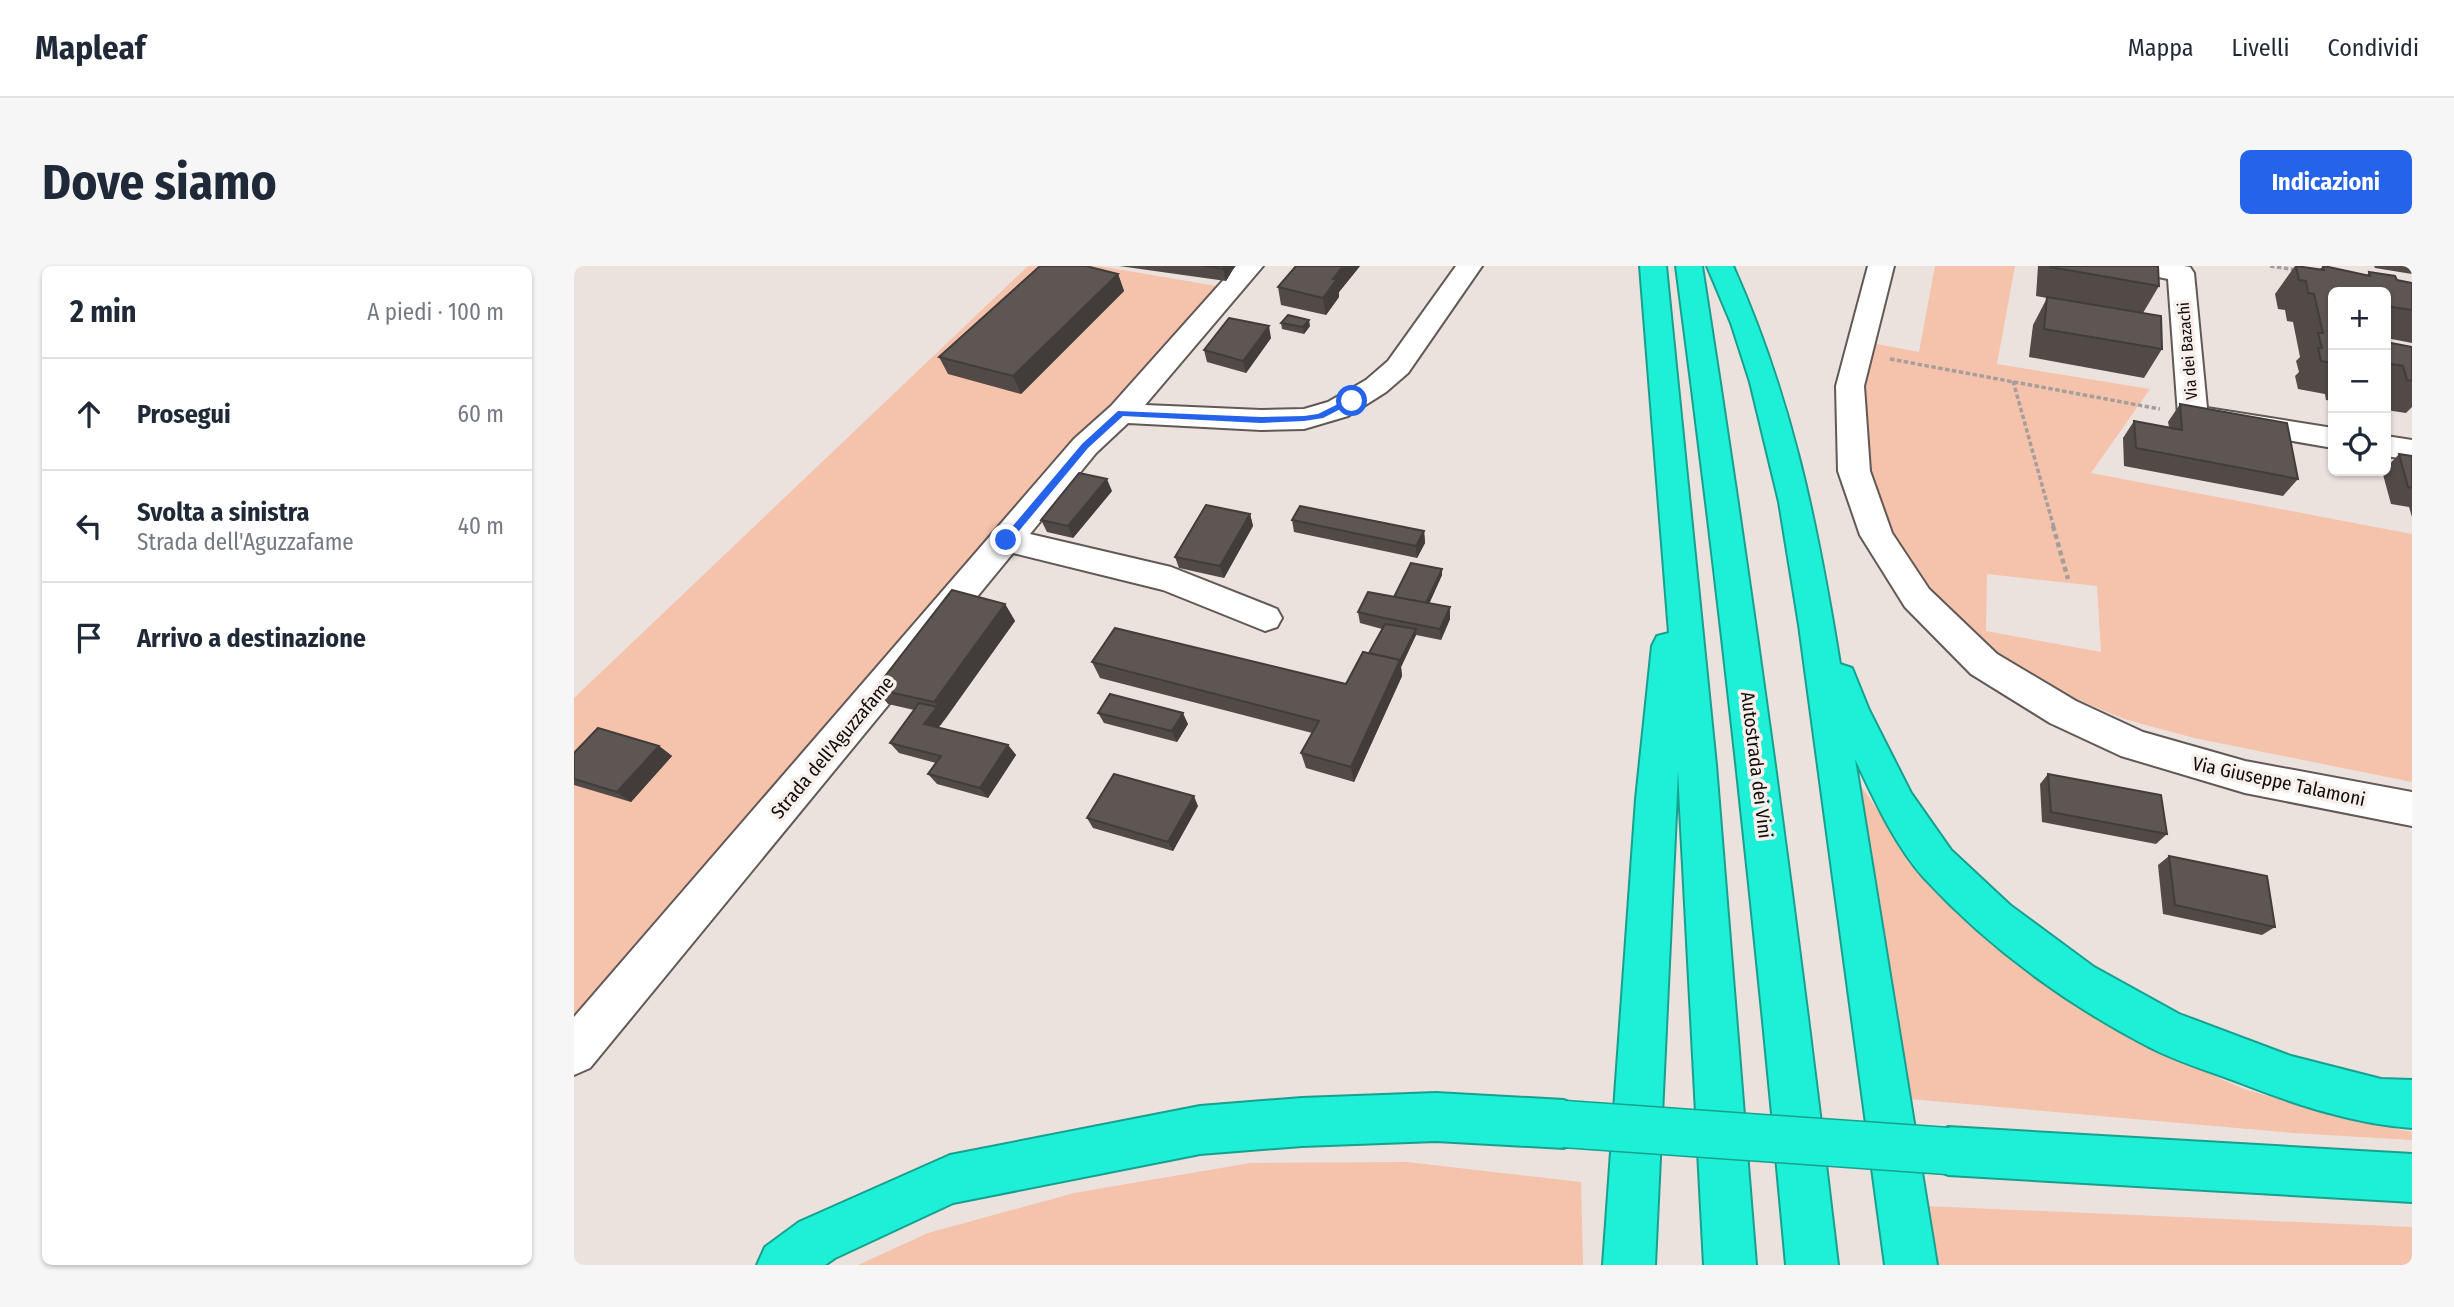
<!DOCTYPE html>
<html lang="it">
<head>
<meta charset="utf-8">
<style>
  :root { --surface:#fff; --page:#f6f6f7; --text:#1f2937; --muted:#747a83; --line:#e0e1e3; --accent:#2563eb }
  body { margin:0; font-family:"Fira Sans Condensed",sans-serif; background:var(--page); color:var(--text) }
  .controls { position:absolute; right:21px; top:21px; display:grid; overflow:hidden; border-radius:10px; box-shadow:0 2px 5px #0004 }
  .controls button { width:63px; height:63px; display:grid; place-items:center; padding:0; border:0; border-bottom:2px solid var(--line); background:var(--surface); color:var(--text); font:35px sans-serif }
  .stop { position:absolute; width:21px; height:21px; margin:-16px; border:5px solid #2563eb; border-radius:50%; background:#fff }
  .stop.end { background:#2563eb; border-color:#fff; box-shadow:0 2px 7px #0008 }
  .list { margin:0; padding:0; list-style:none }
  h2 { display:flex; justify-content:space-between; align-items:center; height:91px; margin:0; padding:0 28px; font-size:30px }
  h2 small { font-size:23px; font-weight:400; color:var(--muted) }
  .list li { display:grid; grid-template-columns:46px 1fr auto; gap:21px; align-items:center; box-sizing:border-box; height:112px; padding:0 28px; border-top:2px solid var(--line) }
  .list b { display:block; font-size:26px; white-space:nowrap }
  .list p { margin:0; font-size:23px; white-space:nowrap; color:var(--muted) }
  .list em { font-size:23px; font-style:normal; color:var(--muted) }
  .icon { flex:none; width:38px; height:38px; fill:none; stroke:currentColor; stroke-width:2; stroke-linecap:round; stroke-linejoin:round }
  .map { position:relative; flex:none; width:1838px; height:999px; overflow:hidden; border-radius:10px }
  header { display:flex; align-items:center; gap:42px; box-sizing:border-box; height:98px; padding:0 35px; background:var(--surface); border-bottom:2px solid var(--line) }
  header strong { font-size:33px }
  nav { display:flex; gap:38px; margin-inline-start:auto; font-size:24px }
  .intro { display:flex; align-items:center; justify-content:space-between; box-sizing:border-box; height:168px; padding:0 42px }
  h1 { margin:0; font-size:49px }
  .button { padding:18px 32px; border-radius:10px; background:var(--accent); color:#fff; font-size:24px; font-weight:700 }
  main { display:flex; gap:42px; padding:0 42px }
  aside { flex:1; background:var(--surface); border-radius:10px; box-shadow:0 2px 5px #0004 }
  .map>svg:first-child { display:block }
  .green { fill:#f5c2ac; fill-rule:evenodd }
  .lines { fill:none; stroke-linecap:round; stroke-linejoin:round }
  .minor-casing { stroke:#615956; stroke-width:4 }
  .highway-casing { stroke:#18a08f; stroke-width:4 }
  .path-far1 { stroke:#a59e9b; stroke-width:3.5; stroke-dasharray:4.5 2.5; stroke-linecap:butt }
  .path { stroke:#a59e9b; stroke-width:4.5; stroke-dasharray:5 3.5; stroke-linecap:butt }
  .minor { fill:#fff; fill-rule:evenodd }
  .highway { fill:#1df0d6; fill-rule:evenodd }
  .highway-bridge-casing { stroke:#18a08f; stroke-width:49; stroke-linecap:butt }
  .highway-bridge { stroke:#1df0d6; stroke-width:46 }
  .wall { fill:#514a47 }
  .shaded-wall { fill:#423c3a }
  .building { fill:#5e5653; stroke:#423c3a; stroke-width:2 }
  .route { fill:#2563eb }
  .labels { text-anchor:middle; stroke-width:7; stroke-linejoin:round; paint-order:stroke }
  .far-street-label { font-size:16px; fill:#0f0c0b; stroke:#f8efeb }
  .street-label { font-size:19px; fill:#0f0c0b; stroke:#f8efeb }
</style>
</head>
<body>
<header>
<strong>Mapleaf</strong>
<nav><a>Mappa</a><a>Livelli</a><a>Condividi</a></nav>
</header>
<div class="intro"><h1>Dove siamo</h1><a class="button">Indicazioni</a></div>
<main>
<aside>
<h2>2 min<small>A piedi · 100 m</small></h2>
<ul class="list">
<li><svg class="icon" aria-label="ahead" viewBox="0 0 24 24"><path d="M12 20V5M6 11l6-6 6 6"/></svg><div><b>Prosegui</b></div><em>60 m</em></li>
<li><svg class="icon" aria-label="left" viewBox="0 0 24 24"><path d="M17 20v-9H6M10 6l-5 5 5 5"/></svg><div><b>Svolta a sinistra</b><p>Strada dell'Aguzzafame</p></div><em>40 m</em></li>
<li><svg class="icon" aria-label="arrive" viewBox="0 0 24 24"><path d="M6 21V4h12l-3 4 3 4H6"/></svg><div><b>Arrivo a destinazione</b></div></li>
</ul>
</aside>
<div class="map">
<svg width="1838" height="999" viewBox="0 0 1838 999">
  <rect width="100%" height="100%" fill="#ebe2de"/>
  <g class="green">
    <polygon points="454,0 525,0 654,22 0,788 0,432"/>
    <path d="M1361,0H1441L1423,98L1576,123L1517,207L1838,268V516L1620,472L1550,453L1483,425L1411,381L1304,269L1277,121L1287,75L1345,86ZM1413,308L1523,320L1527,386L1412,365Z"/>
    <polygon points="1285,517 1315,561 1478,722 1515,747 1567,778 1670,823 1773,853 1838,866 1838,874 1719,867 1335,833"/>
    <polygon points="833,896 1007,916 1009,999 284,999 354,967 500,927 676,897"/>
    <polygon points="1351,940 1838,961 1838,999 1360,999"/>
  </g>
  <g class="lines">
    <g class="minor-casing">
      <g id="minor">
        <polygon points="662,0 689,0 571,139 687,144 730,143 754,136 792,114 814,95 882,0 908,0 834,107 812,126 774,150 730,163 687,164 554,157 522,187 456,268 597,301 703,343 708,352 703,361 691,365 589,324 439,287 16,802 0,809 0,751 500,173 537,140"/>
        <polygon points="1294,0 1320,0 1290,120 1296,205 1318,267 1355,323 1423,388 1502,435 1569,466 1671,495 1838,526 1838,560 1671,527 1547,490 1476,457 1397,408 1331,341 1286,269 1264,205 1262,120"/>
        <polygon points="1551,0 1610,0 1616,1 1620,7 1633,142 1759,162 1759,182 1609,156 1604,149 1594,13 1555,5"/>
        <polygon points="1812,170 1838,174 1838,194 1812,190"/>
      </g>
    </g>
    <g class="highway-casing">
      <g id="highway">
        <polygon points="1066,0 1092,0 1142,499 1182,999 1130,999 1104,505 1081,999 1029,999 1062,533 1078,380 1083,370 1095,367"/>
        <path d="M1102,0H1128C1180,332 1225,665 1264,999H1212C1182,665 1146,332 1102,0Z"/>
        <path d="M1133,0H1159C1218,132 1243,256 1266,398L1278,402L1295,444L1337,527L1377,584L1436,639L1520,701L1605,748L1717,790L1807,813L1838,814V862C1780,858 1723,839 1669,818C1638,806 1604,796 1575,781C1492,738 1414,681 1350,612C1320,578 1300,533 1281,493L1363,999H1311L1225,359L1205,236L1176,116L1157,57Z"/>
        <polygon points="862,827 990,834 1007,841 1014,858 1007,875 990,882 862,875 728,880 626,888 379,937 261,992 251,999 183,999 191,981 225,956 376,889 626,840 728,832"/>
        <polygon points="1374,861 1838,888 1838,936 1374,909 1357,902 1350,885 1357,868"/>
      </g>
    </g>
    <g class="path-far1">
      <polyline points="1696,0 1723,4"/>
      <polyline points="1316,93 1586,143"/>
      <polyline points="1439,115 1480,262"/>
    </g>
    <polyline class="path" points="1479,260 1494,313"/>
    <use href="#minor" class="minor"/>
    <use href="#highway" class="highway"/>
    <g class="highway-bridge-casing">
      <polyline id="highway-bridge" points="990,858 1374,885"/>
    </g>
    <use href="#highway-bridge" class="highway-bridge"/>
  </g>
  <g class="wall">
    <polygon points="545,0 661,0 652,15"/>
    <polygon points="722,0 786,0 765,26 765,31 752,49 707,39 704,21"/>
    <polygon points="1464,0 1584,0 1585,20 1569,47 1588,83 1570,112 1455,91 1459,59 1473,32 1462,30"/>
    <polygon points="1721,0 1746,3 1749,0 1793,9 1795,6 1823,14 1838,17 1838,77 1812,72 1812,26 1759,26 1759,135 1752,134 1751,128 1724,123 1721,110 1725,106 1722,95 1726,91 1719,56 1713,55 1711,44 1704,43 1701,28"/>
    <polygon points="1800,0 1838,0 1838,8 1801,2"/>
    <polygon points="544,8 550,25 447,128 374,108 365,91"/>
    <polygon points="707,57 736,60 730,68 708,63"/>
    <polygon points="697,72 672,107 633,96 630,84"/>
    <polygon points="1812,76 1838,81 1838,141 1832,147 1812,144"/>
    <polygon points="1606,138 1724,213 1709,230 1550,200 1549,172 1560,155 1595,161 1594,156"/>
    <polygon points="1825,188 1838,190 1838,251 1835,241 1817,238 1808,205 1812,205 1812,202"/>
    <polygon points="538,225 499,272 473,266 467,254"/>
    <polygon points="676,248 679,260 650,312 605,302 601,291"/>
    <polygon points="718,254 850,265 851,277 843,292 720,266"/>
    <polygon points="868,309 855,338 876,341 876,353 867,374 842,369 827,401 828,410 780,516 732,502 727,487 738,467 526,412 518,396 772,418 795,387 808,363 786,357 784,346"/>
    <polygon points="431,338 441,355 364,462 434,479 442,489 414,532 363,518 354,508 362,497 325,487 316,477 340,444 314,438 301,423"/>
    <polygon points="524,447 614,458 603,476 530,457"/>
    <polygon points="85,480 98,490 57,536 0,519 0,487"/>
    <polygon points="1474,508 1593,568 1582,578 1468,556 1466,518"/>
    <polygon points="624,540 599,585 519,562 513,552"/>
    <polygon points="1595,590 1701,661 1688,669 1589,648 1584,599"/>
  </g>
  <g class="shaded-wall">
    <polygon points="650,0 661,0 652,15 649,3"/>
    <polygon points="769,0 786,0 765,26 765,31 752,49 749,32 759,13"/>
    <polygon points="544,8 550,25 447,128 439,110"/>
    <polygon points="735,54 736,60 730,68 729,61"/>
    <polygon points="695,60 697,72 672,107 669,95"/>
    <polygon points="533,213 538,225 499,272 494,260"/>
    <polygon points="676,248 679,260 650,312 646,300"/>
    <polygon points="850,265 851,277 843,292 842,280"/>
    <polygon points="868,303 868,309 850,349 850,343"/>
    <polygon points="431,338 441,355 372,452 360,436"/>
    <polygon points="876,341 876,353 867,374 866,363"/>
    <polygon points="842,363 842,369 827,401 828,410 780,516 777,501 826,394"/>
    <polygon points="363,441 372,452 359,469 350,458"/>
    <polygon points="609,447 614,458 603,476 598,465"/>
    <polygon points="434,479 442,489 414,532 406,522"/>
    <polygon points="85,480 98,490 57,536 43,526"/>
    <polygon points="620,530 624,540 599,585 594,576"/>
  </g>
  <g class="building">
    <polygon points="466,0 512,0 544,8 439,110 365,91"/>
    <polygon points="630,0 650,0 649,3"/>
    <polygon points="722,0 769,0 759,13 763,13 749,32 704,21"/>
    <polygon points="1476,0 1584,0 1585,20 1476,1"/>
    <polygon points="1722,0 1750,4 1749,0 1750,0 1796,10 1795,6 1821,10 1823,14 1838,17 1838,44 1812,40 1812,26 1759,26 1759,97 1747,95 1744,82 1748,82 1744,67 1749,67 1740,28 1734,27 1732,15 1725,14"/>
    <polygon points="1473,31 1587,50 1588,83 1470,63"/>
    <polygon points="714,49 735,54 729,61 707,57"/>
    <polygon points="655,52 695,60 669,95 630,84"/>
    <polygon points="1812,76 1838,81 1838,115 1833,114 1829,100 1812,97"/>
    <polygon points="1606,138 1713,157 1724,213 1562,182 1560,155 1608,164"/>
    <polygon points="1825,188 1838,190 1838,222 1834,221"/>
    <polygon points="505,207 533,213 494,260 467,254"/>
    <polygon points="632,239 676,248 646,300 601,291"/>
    <polygon points="726,240 850,265 842,280 718,254"/>
    <polygon points="837,297 868,303 852,337 820,331"/>
    <polygon points="378,324 431,338 360,436 301,423"/>
    <polygon points="794,326 876,341 866,363 810,352 784,346"/>
    <polygon points="811,358 842,363 826,395 826,394 795,387"/>
    <polygon points="541,362 772,418 789,386 826,394 777,501 727,487 745,455 518,396"/>
    <polygon points="536,428 609,447 598,465 524,447"/>
    <polygon points="345,437 363,441 350,458 434,479 406,522 354,508 367,490 316,477"/>
    <polygon points="24,462 85,480 43,526 0,513 0,487"/>
    <polygon points="540,508 620,530 594,576 513,552"/>
    <polygon points="1474,508 1587,529 1593,568 1477,546"/>
    <polygon points="1595,590 1693,610 1701,661 1601,639"/>
  </g>
  <polygon class="route" points="774,133 782,135 749,152 730,155 687,157 549,150 514,182 435,277 427,274 508,178 544,145 687,151 730,150 744,148"/>
  <g class="labels">
    <g class="far-street-label">
      <text transform="translate(1613 85) rotate(-95)" y="6">Via dei Bazachi</text>
    </g>
    <g class="street-label">
      <text transform="translate(258 481) rotate(-50)" y="7">Strada dell'Aguzzafame</text>
      <text transform="translate(1183 499) rotate(83)" y="7">Autostrada dei Vini</text>
      <text transform="translate(1705 515) rotate(12)" y="7">Via Giuseppe Talamoni</text>
    </g>
  </g>
</svg>
<div class="controls">
<button>+</button>
<button>−</button>
<button><svg class="icon" aria-label="locate" viewBox="0 0 24 24"><circle cx="12" cy="12" r="6"/><path d="M12 2v4M12 18v4M2 12h4M18 12h4"/></svg></button>
</div>
<div class="stop" style="left:778px;top:135px"></div>
<div class="stop end" style="left:432px;top:274px"></div>
</div>
</main>
</body>
</html>
